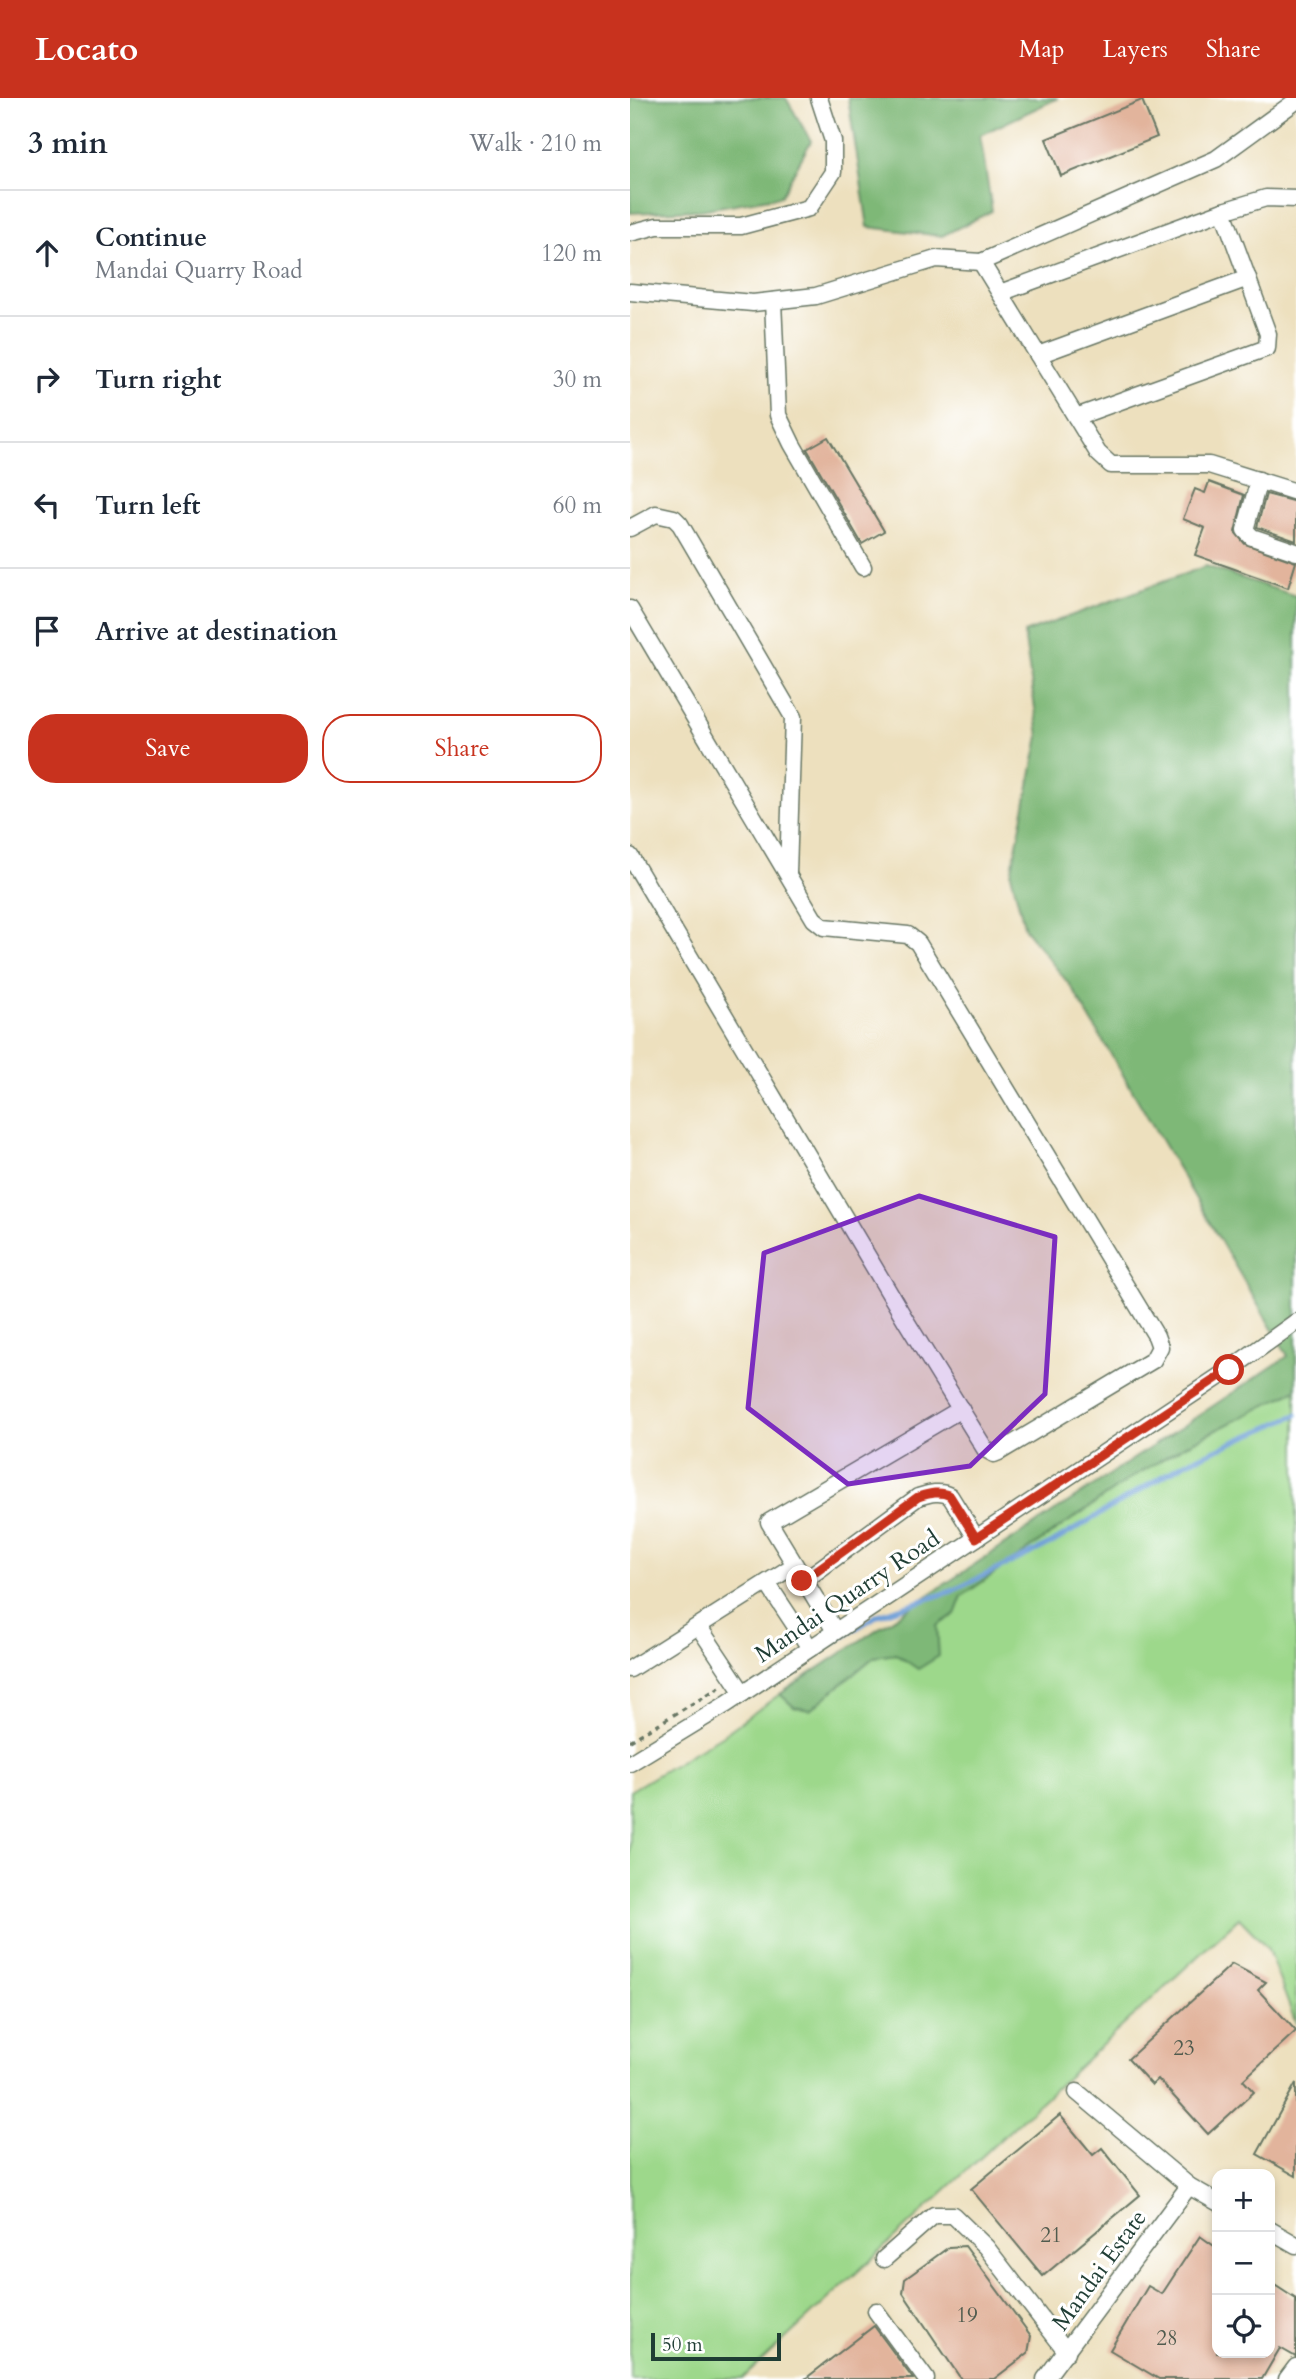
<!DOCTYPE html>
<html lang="en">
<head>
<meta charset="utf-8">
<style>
  :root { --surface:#fff; --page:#f6f6f7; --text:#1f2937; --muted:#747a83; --line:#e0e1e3; --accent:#c8321e }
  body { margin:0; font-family:Cardo,serif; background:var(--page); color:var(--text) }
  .controls { position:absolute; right:21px; bottom:21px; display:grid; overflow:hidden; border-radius:14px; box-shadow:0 4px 10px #0003 }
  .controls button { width:63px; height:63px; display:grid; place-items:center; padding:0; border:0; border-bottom:2px solid var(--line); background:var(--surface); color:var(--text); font:35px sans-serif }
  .scale { position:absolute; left:21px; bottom:18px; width:130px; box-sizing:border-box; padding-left:7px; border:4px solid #1f3d34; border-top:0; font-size:19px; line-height:24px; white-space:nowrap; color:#1f3d34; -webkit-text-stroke:5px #fff; paint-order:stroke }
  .stop { position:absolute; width:21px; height:21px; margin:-16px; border:5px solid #c8321e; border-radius:50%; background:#fff }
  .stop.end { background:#c8321e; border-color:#fff; box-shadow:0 2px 7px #0008 }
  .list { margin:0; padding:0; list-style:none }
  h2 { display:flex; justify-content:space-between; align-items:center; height:91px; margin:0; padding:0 28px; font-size:30px }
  h2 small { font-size:23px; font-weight:400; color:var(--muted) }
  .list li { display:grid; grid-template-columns:46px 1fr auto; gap:21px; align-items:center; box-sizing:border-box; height:126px; padding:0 28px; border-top:2px solid var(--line) }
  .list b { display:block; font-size:26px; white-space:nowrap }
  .list p { margin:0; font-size:23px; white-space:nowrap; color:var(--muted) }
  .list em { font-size:23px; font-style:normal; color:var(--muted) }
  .actions { display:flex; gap:14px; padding:21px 28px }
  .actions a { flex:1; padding:16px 0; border:2px solid var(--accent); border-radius:28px; text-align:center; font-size:24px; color:var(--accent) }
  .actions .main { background:var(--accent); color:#fff }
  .icon { flex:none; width:38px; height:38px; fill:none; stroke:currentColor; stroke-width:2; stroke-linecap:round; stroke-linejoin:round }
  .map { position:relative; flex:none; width:666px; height:2281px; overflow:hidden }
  header { display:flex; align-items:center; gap:42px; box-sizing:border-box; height:98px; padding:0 35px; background:var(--accent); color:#fff }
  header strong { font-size:33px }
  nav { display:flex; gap:38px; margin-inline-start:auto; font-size:24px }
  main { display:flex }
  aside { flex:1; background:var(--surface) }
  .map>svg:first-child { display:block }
  .green { fill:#9dd88b; stroke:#5e8a60; stroke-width:2 }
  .forest { fill:#7eb877; stroke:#4e7a56; stroke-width:2 }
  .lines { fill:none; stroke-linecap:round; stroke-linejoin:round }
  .stream { stroke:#6d9ed7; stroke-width:5 }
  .building { fill:#e2b49c }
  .minor-casing { stroke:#677664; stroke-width:19 }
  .path { stroke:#677664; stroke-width:3.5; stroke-dasharray:5 5; stroke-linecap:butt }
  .minor { stroke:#fff; stroke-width:16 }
  .route { stroke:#c8321e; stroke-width:9 }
  .marked { fill:#7b2cbf; fill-opacity:0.2; stroke:#7b2cbf; stroke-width:5; stroke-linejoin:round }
  .labels { text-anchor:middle; stroke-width:6; stroke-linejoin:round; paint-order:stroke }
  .number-label { font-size:21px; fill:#505b4e }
  .street-label { font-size:24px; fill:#1f3d34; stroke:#fff }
</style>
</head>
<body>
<header>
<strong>Locato</strong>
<nav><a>Map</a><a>Layers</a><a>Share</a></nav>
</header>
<main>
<aside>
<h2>3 min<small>Walk · 210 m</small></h2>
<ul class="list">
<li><svg class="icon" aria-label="ahead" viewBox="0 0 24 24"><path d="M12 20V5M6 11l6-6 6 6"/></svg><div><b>Continue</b><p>Mandai Quarry Road</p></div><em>120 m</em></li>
<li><svg class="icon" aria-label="right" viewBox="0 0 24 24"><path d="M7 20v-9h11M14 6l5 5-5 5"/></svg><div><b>Turn right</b></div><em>30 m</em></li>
<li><svg class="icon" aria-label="left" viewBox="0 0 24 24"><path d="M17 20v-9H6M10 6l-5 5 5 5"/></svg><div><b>Turn left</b></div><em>60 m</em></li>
<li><svg class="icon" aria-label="arrive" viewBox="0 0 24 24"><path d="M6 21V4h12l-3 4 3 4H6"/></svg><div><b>Arrive at destination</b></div></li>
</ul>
<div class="actions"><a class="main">Save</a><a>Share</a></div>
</aside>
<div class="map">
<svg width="666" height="2281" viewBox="0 0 666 2281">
  <rect width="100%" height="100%" fill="#fff"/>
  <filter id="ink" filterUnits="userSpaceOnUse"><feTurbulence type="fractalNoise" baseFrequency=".0143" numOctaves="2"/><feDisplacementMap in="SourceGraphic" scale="14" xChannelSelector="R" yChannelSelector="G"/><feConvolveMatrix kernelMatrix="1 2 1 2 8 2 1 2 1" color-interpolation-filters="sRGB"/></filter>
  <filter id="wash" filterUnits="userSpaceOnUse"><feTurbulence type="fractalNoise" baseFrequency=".00686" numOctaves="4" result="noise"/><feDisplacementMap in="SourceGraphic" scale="28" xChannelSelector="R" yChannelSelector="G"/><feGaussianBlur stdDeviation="1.57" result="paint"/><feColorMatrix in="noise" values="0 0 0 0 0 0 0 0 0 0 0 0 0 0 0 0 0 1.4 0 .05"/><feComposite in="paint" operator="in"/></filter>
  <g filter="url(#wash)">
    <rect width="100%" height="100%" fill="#ede0be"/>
    <polygon class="green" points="666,1292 666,1926 637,1849 609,1820 112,2281 0,2281 0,1693 93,1637 150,1596 164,1609 180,1612 244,1559 266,1556 288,1570 308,1558 307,1528 325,1516 332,1498 498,1382 554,1348"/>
    <g class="forest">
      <polygon points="0,0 156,0 181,43 151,98 71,112 0,115"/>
      <polygon points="218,0 428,0 350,37 362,113 312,138 238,129"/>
      <polygon points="576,468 666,498 666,1292 554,1348 498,1382 332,1498 325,1516 307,1528 309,1558 288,1571 266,1556 244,1559 180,1612 164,1609 150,1596 658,1258 442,890 395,831 381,776 409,638 394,535"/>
    </g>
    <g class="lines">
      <polyline class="stream" points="202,1545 248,1517 322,1493 422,1445 555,1365 666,1317"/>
    </g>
    <g id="blocks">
      <g class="building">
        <polygon points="512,2 527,39 431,78 416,41"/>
        <polygon points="198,339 254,433 232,446 177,351"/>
        <polygon points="579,384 614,397 605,434 615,446 666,464 658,490 565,457 575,430 553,421 565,391 575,395"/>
        <polygon points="636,396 666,404 666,443 627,429"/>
        <polygon points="602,1866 636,1884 628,1892 666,1933 613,1982 624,1994 578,2036 528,1981 522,1987 498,1961"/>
        <polygon points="666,1985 666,2078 627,2056"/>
        <polygon points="430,2017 463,2057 472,2050 510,2097 413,2178 341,2091"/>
        <polygon points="570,2138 587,2150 587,2255 640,2255 640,2184 666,2201 666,2259 650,2250 632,2281 529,2281 480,2252 518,2188 532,2196"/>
        <polygon points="335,2148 401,2238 398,2255 364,2281 331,2281 273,2195 275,2181 319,2149"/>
        <polygon points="244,2228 283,2281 175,2281"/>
      </g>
    </g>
  </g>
  <g filter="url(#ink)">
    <use href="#blocks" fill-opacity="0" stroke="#677664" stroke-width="2"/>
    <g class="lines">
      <g class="minor-casing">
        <g id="minor">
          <polyline points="0,135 27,128 111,128 179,110 203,74 203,43 189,0"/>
          <polyline points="351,164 468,355 481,367 579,367 666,394"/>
          <polyline points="0,194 123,205 186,198 306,161 351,164 586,61 666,3"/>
          <polyline points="370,195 593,113 636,100 666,101"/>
          <polyline points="143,203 148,317 162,346 233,469"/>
          <polyline points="408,257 618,180"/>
          <polyline points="446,319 637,250 638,236 593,113"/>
          <polyline points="629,382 615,432 622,439 666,454"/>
          <polyline points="0,430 26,416 44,420 50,426 163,619 158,775"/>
          <polyline points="0,511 184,821 194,829 278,837 288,845 526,1238 530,1249 523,1262 369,1354 364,1356 355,1351 276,1223 0,758"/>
          <path d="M172,1484L288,1399C298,1396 310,1392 320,1398L346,1440"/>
          <polyline points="137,1485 180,1550"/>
          <polyline points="69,1529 113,1595"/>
          <polyline points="205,1533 139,1424 331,1311"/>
          <polyline points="0,1571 163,1468"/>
          <polyline points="0,1665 95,1607 599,1272 666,1224"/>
          <polyline points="447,1994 559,2088 587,2104"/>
          <polyline points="640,2132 666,2147"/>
          <polyline points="254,2161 304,2117 323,2117 356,2149 437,2254"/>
          <polyline points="246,2213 296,2281"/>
          <polyline points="415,2281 559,2088"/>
          <polyline points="657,2281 666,2269"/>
        </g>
      </g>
      <polyline class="path" points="0,1643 90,1589"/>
      <use href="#minor" class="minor"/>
    </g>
  </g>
  <g class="lines" filter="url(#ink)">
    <path class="route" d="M172,1483L288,1399C298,1396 310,1392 320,1398L346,1440L599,1272"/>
  </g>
  <path class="marked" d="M289,1098L425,1139L415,1296L340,1368L218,1386L118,1310L134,1155Z"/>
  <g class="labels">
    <g class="number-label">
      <text x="554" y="1957">23</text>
      <text x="421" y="2144">21</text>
      <text x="337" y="2224">19</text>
      <text x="537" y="2247">28</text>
    </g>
    <g class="street-label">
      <text transform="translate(217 1498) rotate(-34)" y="8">Mandai Quarry Road</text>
      <text transform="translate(469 2172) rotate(-54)" y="8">Mandai Estate</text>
    </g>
  </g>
</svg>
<div class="controls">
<button>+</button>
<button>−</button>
<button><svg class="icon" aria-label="locate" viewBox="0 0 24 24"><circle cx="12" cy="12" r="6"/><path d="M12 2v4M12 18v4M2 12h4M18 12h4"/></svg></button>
</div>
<div class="scale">50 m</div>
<div class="stop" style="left:599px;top:1272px"></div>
<div class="stop end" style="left:172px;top:1483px"></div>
</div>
</main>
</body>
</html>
